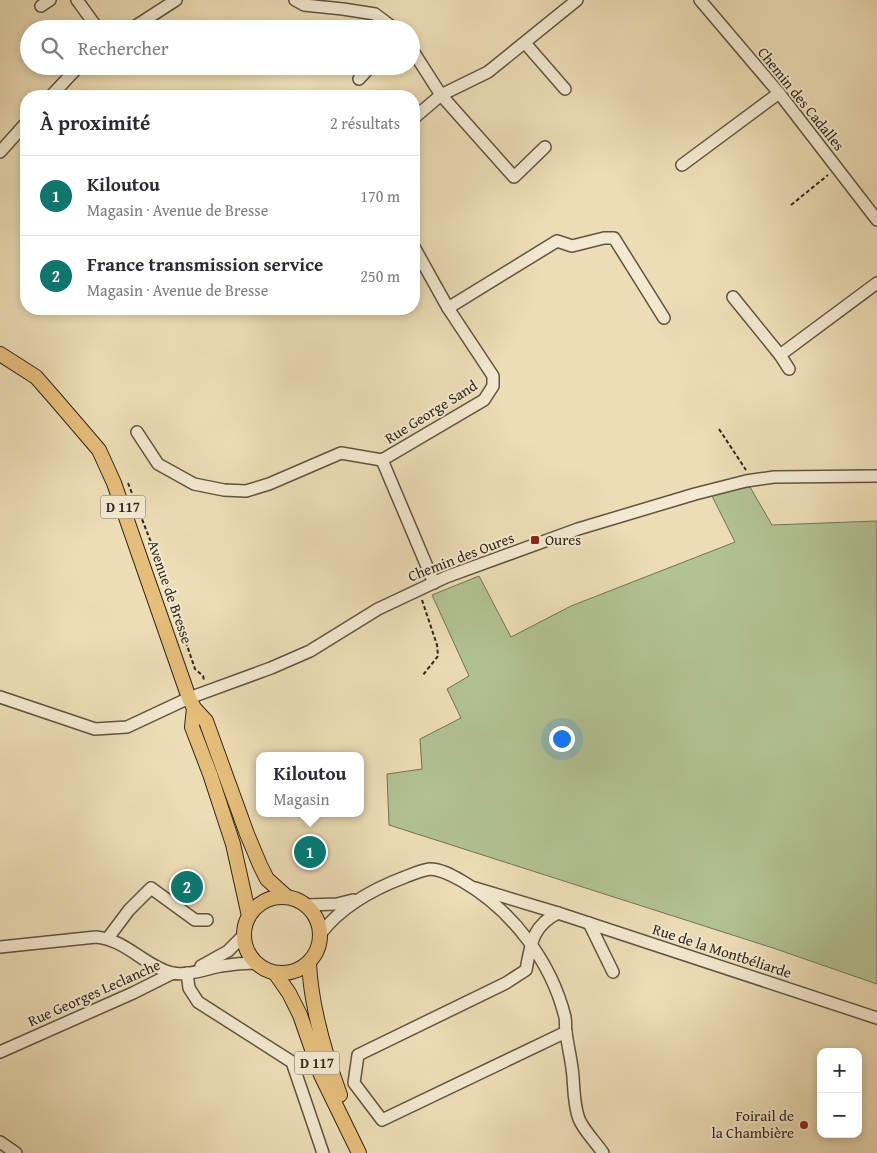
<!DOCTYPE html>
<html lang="fr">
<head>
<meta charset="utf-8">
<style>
  :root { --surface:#fff; --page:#f7f7f7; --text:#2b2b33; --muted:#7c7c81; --line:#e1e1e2; --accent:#0f766e }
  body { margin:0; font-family:"Gentium Book Plus",serif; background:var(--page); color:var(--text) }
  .controls { position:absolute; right:15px; bottom:15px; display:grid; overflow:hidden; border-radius:10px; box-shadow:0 2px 8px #0003 }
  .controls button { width:45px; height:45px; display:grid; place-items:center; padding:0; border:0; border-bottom:1px solid var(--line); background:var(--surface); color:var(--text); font:25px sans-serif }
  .you { position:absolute; left:561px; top:738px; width:18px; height:18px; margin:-12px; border:4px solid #fff; border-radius:50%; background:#1a73e8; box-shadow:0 0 0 8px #1a73e833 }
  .badge { display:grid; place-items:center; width:32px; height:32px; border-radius:50%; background:var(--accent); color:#fff; font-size:16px; font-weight:700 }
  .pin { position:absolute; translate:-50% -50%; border:2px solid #fff; box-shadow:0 1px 5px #0006 }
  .popup { position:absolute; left:256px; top:752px; width:108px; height:65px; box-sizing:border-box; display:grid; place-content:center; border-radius:10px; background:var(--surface); filter:drop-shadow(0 1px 4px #0005); font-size:16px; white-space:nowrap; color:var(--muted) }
  .popup b { font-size:19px; color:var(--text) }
  .popup::after { content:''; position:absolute; left:50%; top:100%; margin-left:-10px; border:10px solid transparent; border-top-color:var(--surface) }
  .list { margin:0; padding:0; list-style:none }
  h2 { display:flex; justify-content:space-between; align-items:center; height:65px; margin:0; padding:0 20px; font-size:21px }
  h2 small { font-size:16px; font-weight:400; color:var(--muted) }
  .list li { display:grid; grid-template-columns:32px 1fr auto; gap:15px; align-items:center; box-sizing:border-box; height:80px; padding:0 20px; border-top:1px solid var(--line) }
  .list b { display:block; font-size:19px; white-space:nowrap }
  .list p { margin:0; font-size:16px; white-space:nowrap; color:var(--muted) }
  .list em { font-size:16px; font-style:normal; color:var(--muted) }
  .icon { flex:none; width:28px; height:28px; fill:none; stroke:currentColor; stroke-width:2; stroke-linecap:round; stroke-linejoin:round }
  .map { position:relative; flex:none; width:877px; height:1153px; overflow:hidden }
  .search { position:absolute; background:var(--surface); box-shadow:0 2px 8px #0003; left:20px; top:20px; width:400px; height:55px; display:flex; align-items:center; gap:12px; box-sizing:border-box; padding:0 18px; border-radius:28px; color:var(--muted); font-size:19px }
  .panel { position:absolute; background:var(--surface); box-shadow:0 2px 8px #0003; left:20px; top:90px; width:400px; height:225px; border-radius:20px }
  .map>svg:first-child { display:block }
  .green { fill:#b2c293; stroke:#717456 }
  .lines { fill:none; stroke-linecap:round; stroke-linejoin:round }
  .minor-casing { stroke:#5f5441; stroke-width:14 }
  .major-casing { stroke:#30261a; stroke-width:16 }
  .path { stroke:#30261a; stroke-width:2; stroke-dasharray:4 2.5; stroke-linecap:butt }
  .minor { stroke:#f3e9d0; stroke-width:11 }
  .major { stroke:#e6be7b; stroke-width:14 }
  .poi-dot { fill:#8f2418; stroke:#f3e9d0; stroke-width:2 }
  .labels { text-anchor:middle; stroke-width:4; stroke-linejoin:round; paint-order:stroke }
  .shield { fill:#f3e9d0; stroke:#6a6051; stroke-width:1 }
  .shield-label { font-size:14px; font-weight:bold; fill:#30261a }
  .street-label { font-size:15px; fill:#30261a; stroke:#f3e9d0 }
  .poi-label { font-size:15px; fill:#30261a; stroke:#f3e9d0; text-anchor:start }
</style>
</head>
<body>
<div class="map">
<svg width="877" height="1153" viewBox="0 0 877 1153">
  <rect width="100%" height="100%" fill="#edddb6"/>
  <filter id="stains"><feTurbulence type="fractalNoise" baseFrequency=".004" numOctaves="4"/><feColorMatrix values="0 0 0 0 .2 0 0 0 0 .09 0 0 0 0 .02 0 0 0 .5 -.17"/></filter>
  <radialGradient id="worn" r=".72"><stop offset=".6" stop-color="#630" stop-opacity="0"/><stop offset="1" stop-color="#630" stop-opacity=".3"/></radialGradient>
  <polygon class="green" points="750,487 772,525 877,521 877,984 773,948 389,825 387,774 422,769 420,739 461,718 447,689 469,676 432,595 479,576 511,637 571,606 735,542 711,494"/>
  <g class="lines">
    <g class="minor-casing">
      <g id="minor">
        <polyline points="77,0 98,29"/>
        <polyline points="295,0 304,5 343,9 375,14 395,29"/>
        <polyline points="700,0 779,93 877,220"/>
        <polyline points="41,6 50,0"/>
        <polyline points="131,29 176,0"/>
        <polyline points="525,43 565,89"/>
        <polyline points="411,48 441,95 514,177 545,147"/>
        <polyline points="359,79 371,66"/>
        <polyline points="51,96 79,66"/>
        <polyline points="414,118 441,95 488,72 577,0"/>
        <polyline points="0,152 26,123"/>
        <polyline points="682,165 779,93"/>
        <polyline points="414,247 448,308 493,376 493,386 484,400 382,460 434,583"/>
        <polyline points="733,297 780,355 877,283"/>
        <polyline points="448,308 557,241 572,246 604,238 614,238 664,318"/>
        <polyline points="780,355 789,369"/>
        <polyline points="137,432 158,464 194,484 224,490 246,491 269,484 341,453 382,460"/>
        <polyline points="0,697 95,729 127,727 189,698 271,668 310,651 378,609 446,577 578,529 695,494 746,481 774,477 877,476"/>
        <path d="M475,888L558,913C532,926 531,944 526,970L506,983L358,1055L354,1083L382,1120L566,1032"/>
        <polyline points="307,905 337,904 353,900"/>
        <polyline points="558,913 877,1018"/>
        <polyline points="589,923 613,972"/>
        <path d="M321,933C342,906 373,889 405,877C413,874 422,870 430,869C441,869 453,876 462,881C512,910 551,961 565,1017C566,1022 565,1027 566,1032C568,1048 572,1062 573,1077C574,1091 574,1106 579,1119C584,1131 595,1141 603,1153"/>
        <polyline points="108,938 129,910 151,888 195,920 207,920"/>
        <path d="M0,947L96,937C127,940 144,966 172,973C188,976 206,969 221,966C233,964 244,963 256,963"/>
        <polyline points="201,966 228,951 244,935"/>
        <polyline points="187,973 189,988 198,1002 292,1062 323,1153"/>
        <polyline points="0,1052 133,993 173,973"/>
        <polyline points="0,1142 16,1153"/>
      </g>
    </g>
    <g class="major-casing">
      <g id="major">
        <polyline points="0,354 36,377 57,401 99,450 114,483 189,698 194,708 206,721 247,834 260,865 267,879 287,897"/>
        <polyline points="194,708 192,727 210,774 233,844 249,916"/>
        <circle cx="282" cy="935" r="38"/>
        <path d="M309,963C311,1006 325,1054 340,1095"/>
        <polyline points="275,973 289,993 300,1015 321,1075 359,1153"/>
      </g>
    </g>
    <g class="path">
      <polyline points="791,205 828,175"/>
      <polyline points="719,429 746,470"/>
      <polyline points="128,483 159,563 195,669 203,676 204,680"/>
      <polyline points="422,600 437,645 438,656 423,675"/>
    </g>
    <use href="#minor" class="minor"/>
    <use href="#major" class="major"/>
  </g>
  <g class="poi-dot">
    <rect x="530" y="535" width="10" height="10" rx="2.5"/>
    <circle cx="804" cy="1125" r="5"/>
  </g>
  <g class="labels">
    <g class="shield">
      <rect x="100.5" y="495.5" width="45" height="23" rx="4"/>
      <rect x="294.5" y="1051.5" width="45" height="23" rx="4"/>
    </g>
    <g class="shield-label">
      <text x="123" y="512">D 117</text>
      <text x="317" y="1068">D 117</text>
    </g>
    <g class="street-label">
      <text transform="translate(801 99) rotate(51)" y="5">Chemin des Cadalles</text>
      <text transform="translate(431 412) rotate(-32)" y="5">Rue George Sand</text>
      <text transform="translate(461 557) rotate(-21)" y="5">Chemin des Oures</text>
      <text transform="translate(170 592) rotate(71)" y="5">Avenue de Bresse</text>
      <text transform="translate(722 951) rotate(18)" y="5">Rue de la Montbéliarde</text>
      <text transform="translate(94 993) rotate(-24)" y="5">Rue Georges Leclanche</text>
    </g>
    <g class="poi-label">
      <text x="545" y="545">Oures</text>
      <text x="794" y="1121" text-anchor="end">Foirail de<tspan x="794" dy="17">la Chambière</tspan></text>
    </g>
  </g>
  <rect width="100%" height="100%" filter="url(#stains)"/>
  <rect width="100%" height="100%" fill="url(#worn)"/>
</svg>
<div class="controls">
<button>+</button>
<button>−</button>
</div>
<div class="you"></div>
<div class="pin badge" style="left:310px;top:852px">1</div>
<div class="popup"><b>Kiloutou</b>Magasin</div>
<div class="pin badge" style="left:187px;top:887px">2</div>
<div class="search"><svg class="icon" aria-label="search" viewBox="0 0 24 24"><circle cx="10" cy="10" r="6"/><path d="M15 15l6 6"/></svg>Rechercher</div>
<section class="panel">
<h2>À proximité<small>2 résultats</small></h2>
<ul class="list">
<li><span class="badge">1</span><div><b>Kiloutou</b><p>Magasin · Avenue de Bresse</p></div><em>170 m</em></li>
<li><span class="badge">2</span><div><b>France transmission service</b><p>Magasin · Avenue de Bresse</p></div><em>250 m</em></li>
</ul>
</section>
</div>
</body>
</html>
